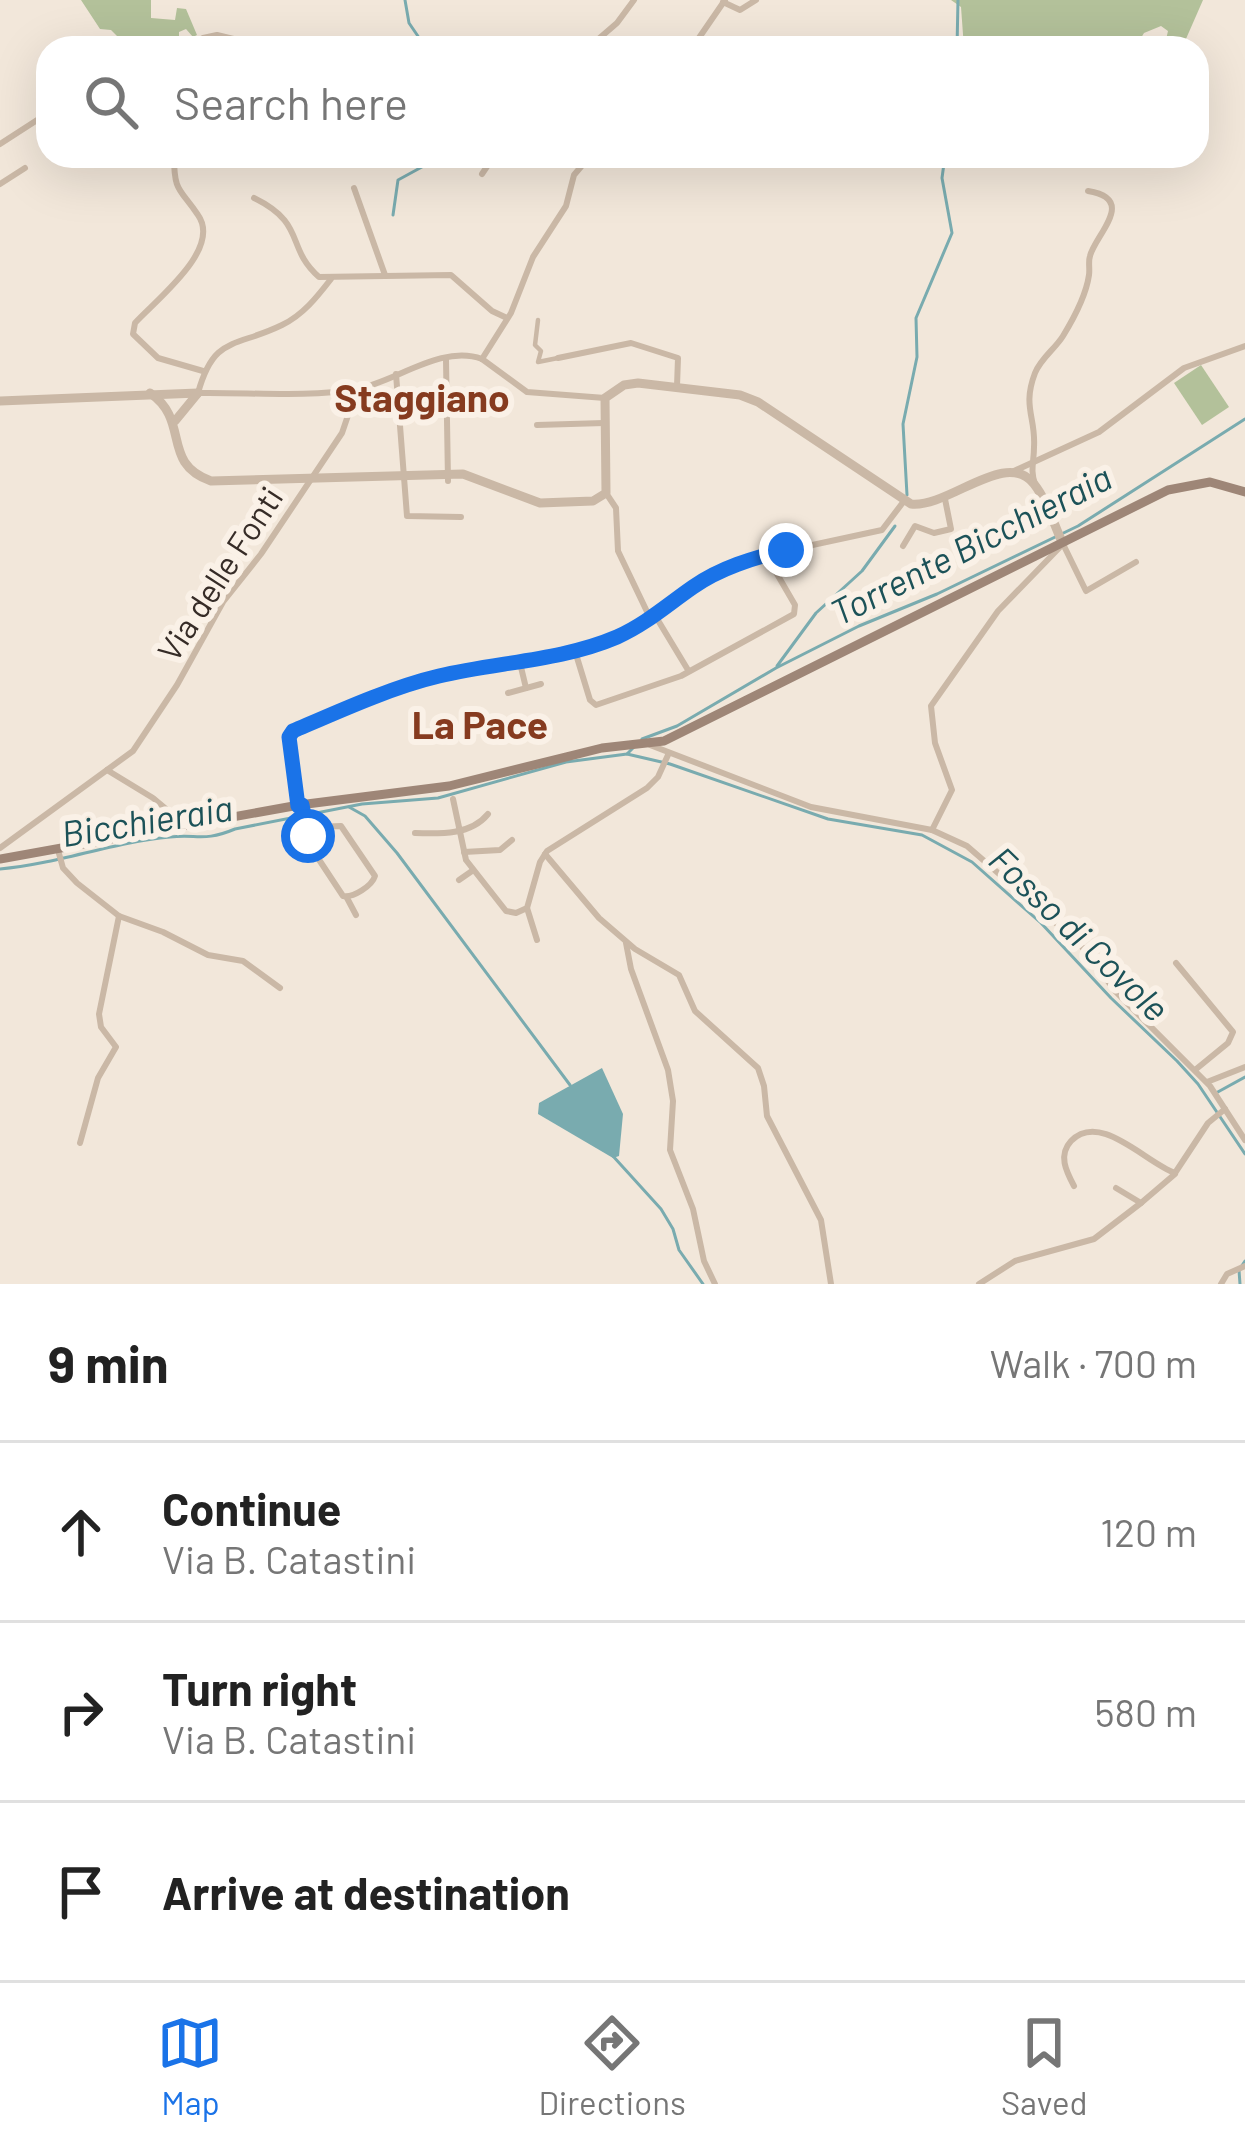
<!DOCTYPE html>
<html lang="en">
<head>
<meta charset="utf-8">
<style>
  :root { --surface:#fff; --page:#f2f2f2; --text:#222; --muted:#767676; --line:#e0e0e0; --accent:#1a73e8 }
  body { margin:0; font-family:Barlow,sans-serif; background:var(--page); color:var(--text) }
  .stop { position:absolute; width:36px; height:36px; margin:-27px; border:9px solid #1a73e8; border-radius:50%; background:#fff }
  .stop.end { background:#1a73e8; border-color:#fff; box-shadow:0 3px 12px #0008 }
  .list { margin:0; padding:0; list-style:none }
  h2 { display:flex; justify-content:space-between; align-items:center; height:156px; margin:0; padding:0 48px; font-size:51px }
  h2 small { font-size:39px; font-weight:400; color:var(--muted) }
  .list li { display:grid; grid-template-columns:78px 1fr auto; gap:36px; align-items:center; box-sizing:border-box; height:180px; padding:0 48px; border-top:3px solid var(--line) }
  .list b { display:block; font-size:45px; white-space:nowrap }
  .list p { margin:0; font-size:39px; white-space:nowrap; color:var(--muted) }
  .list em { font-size:39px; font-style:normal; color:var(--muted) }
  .icon { flex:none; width:66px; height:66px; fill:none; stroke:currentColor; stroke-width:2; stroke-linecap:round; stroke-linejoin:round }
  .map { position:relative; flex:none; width:1245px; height:1284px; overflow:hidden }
  .search { position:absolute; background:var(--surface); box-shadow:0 12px 48px #0002; left:36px; right:36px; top:36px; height:132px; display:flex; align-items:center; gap:30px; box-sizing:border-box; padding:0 42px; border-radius:36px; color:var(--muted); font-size:45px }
  .sheet { height:696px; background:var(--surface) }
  nav { display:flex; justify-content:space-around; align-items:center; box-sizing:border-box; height:168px; border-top:3px solid var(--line); background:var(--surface); font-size:33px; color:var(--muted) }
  nav a { display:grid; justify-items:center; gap:6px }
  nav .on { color:var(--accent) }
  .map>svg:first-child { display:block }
  .green { fill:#b3c19a }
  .water { fill:#79abaf }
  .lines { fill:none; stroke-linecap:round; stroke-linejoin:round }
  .stream { stroke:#79abaf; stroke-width:3 }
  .pedestrian { stroke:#cab8a6; stroke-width:4.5 }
  .minor { stroke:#cab8a6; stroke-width:6 }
  .tertiary { stroke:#cab8a6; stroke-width:9 }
  .secondary { stroke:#9e8677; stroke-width:9 }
  .route { stroke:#1a73e8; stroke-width:15 }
  .labels { text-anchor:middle; stroke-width:12; stroke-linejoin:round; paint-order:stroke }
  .street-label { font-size:33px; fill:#362c27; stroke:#faf1e7 }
  .water-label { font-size:36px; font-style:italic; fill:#1c5258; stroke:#faf1e7 }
  .quarter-label { font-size:39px; font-weight:bold; fill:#863b1f; stroke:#faf1e7 }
</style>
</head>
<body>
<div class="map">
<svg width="1245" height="1284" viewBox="0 0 1245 1284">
  <rect width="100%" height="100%" fill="#f2e7da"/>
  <g class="green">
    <polygon points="81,0 151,0 151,18 175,20 177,8 186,9 197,35 193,37 186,29 179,32 179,40 192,44 191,48 129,48 111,30 100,29"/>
    <polygon points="951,0 1203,0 1182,48 1164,48 1168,31 1161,26 1144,33 1135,48 964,48 961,7"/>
    <polygon points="1201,365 1229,407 1202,425 1174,383"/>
  </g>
  <polygon class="water" points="602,1068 623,1114 619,1156 613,1158 538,1114 539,1103"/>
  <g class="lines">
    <g class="stream">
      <polyline points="405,0 409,23 426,48"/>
      <polyline points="957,48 958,0"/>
      <polyline points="393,215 398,180 442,156"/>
      <polyline points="907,495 903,424 917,357 916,318 952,233 942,178 945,156"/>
      <polyline points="777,666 816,613 862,571 895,526"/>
      <polyline points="642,739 677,726 776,668 859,626 937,594 1078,526 1245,419"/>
      <polyline points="627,754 670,764 828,819 922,835 972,862 1041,923 1111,998 1177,1061 1198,1084 1245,1154"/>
      <polyline points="349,807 365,816 397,853 570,1085"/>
      <path d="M0,869C58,864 112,842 170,837C198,834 204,842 235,829L362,804L438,798L566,762L627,754L635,746"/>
      <polyline points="1216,1093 1245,1077"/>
      <polyline points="612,1155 661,1209 673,1229 679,1250 703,1284"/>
      <polyline points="1240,1284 1239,1270 1245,1261"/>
    </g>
    <polyline class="pedestrian" points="538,320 535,345 541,351 538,362 558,358"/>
    <g class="minor">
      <polyline points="723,2 740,10 756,0"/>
      <polyline points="79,48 81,44 101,48"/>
      <polyline points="201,48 203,38 217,35 254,44"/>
      <polyline points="588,48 617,23 634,0"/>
      <polyline points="692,48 725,0"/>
      <polyline points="0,144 48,113"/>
      <path d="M174,156C174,193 180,188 198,215C222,249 157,299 135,323L133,334L158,358L203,371"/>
      <polyline points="482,174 494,156"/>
      <polyline points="0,184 25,168"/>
      <polyline points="354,188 385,275"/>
      <path d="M254,198C307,224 285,247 319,277L451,275L492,311L507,318"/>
      <path d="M331,279C317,297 303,315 282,325C235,348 214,335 198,393C249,392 306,398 357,389C396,382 441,344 482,359"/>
      <polyline points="558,358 631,343 678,358 677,386"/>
      <polyline points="482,359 511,313 533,257 566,206 574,175 590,156"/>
      <polyline points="482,359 527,392 605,398"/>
      <polyline points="446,360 448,481"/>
      <polyline points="396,374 407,516 461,517"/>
      <polyline points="537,425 604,423"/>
      <polyline points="1014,471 1099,432 1184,368 1245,346"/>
      <path d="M1035,484C1030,470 1034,462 1034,447C1036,417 1022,407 1035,373C1041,358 1055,349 1063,336C1074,318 1086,296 1089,275C1090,268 1088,262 1090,256C1095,235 1138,199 1088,191"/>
      <polyline points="606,493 616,508 618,551 651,620"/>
      <polyline points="903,546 915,526 934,533 951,529 945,499"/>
      <polyline points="656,617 688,670"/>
      <polyline points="575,651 590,700 596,705 681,676 794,614 795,605 766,555"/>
      <polyline points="520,663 526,688"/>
      <polyline points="508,693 541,684"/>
      <polyline points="650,745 811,807 932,830 967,846 1079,943 1116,992 1210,1086 1245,1140"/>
      <polyline points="107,770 153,798 184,824"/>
      <polyline points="453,799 466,860 506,911 516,913 527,908 540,862 547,851 647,788 658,777 668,755"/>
      <polyline points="299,805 288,737 293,731 431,678 584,649 651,620 691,588 732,566 766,555 882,530 904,501"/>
      <path d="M302,805L308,843L343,896C353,898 372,886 375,876L341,826L316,827L307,836"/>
      <polyline points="932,830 952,790 935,743 931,706 998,611 1063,544 1086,591 1136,562"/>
      <path d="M415,833C441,834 471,835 488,814"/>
      <polyline points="0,848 133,751 177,685 223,602 261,554 342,433 357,389"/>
      <polyline points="58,850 63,868 77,883 119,916 163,932 208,955 243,961 280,988"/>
      <polyline points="464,852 500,850 512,840"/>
      <polyline points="545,854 599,918 635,949 679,975 695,1011 758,1068 764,1086 767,1116 821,1220 831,1284"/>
      <polyline points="459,880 472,871"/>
      <polyline points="347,898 356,915"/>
      <polyline points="527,908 537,940"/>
      <polyline points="626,943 631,969 668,1070 673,1101 670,1150 693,1209 704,1261 715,1284"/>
      <polyline points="1176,963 1233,1032 1228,1043 1195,1070"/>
      <polyline points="1207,1082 1245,1067"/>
      <polyline points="80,1143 98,1078 116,1047 101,1027 99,1014 119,916"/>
      <path d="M1074,1186C1066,1171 1058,1155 1071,1141C1100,1111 1145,1162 1175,1173L1208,1123L1225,1109"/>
      <polyline points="1116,1188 1141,1203 1175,1174"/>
      <polyline points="979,1284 1015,1261 1094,1239 1141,1203"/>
      <polyline points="1221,1284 1227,1274 1245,1266"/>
    </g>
    <g class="tertiary">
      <path d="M150,393C191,421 160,463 211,481L463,474L540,503L593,501L606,493L605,398L624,385L638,383L740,395L758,402L911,504C949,508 1006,448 1034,484C1047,500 1054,525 1063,544"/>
      <polyline points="0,401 198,393"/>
      <polyline points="175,421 198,393"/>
    </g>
    <polyline class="secondary" points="0,859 299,805 449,786 602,748 664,741 1168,490 1210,482 1245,492"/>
  </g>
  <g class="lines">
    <path class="route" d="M308,836L302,805L298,806L289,737L293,731C337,712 392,687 439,676C497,662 561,661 617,637C646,624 667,605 693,587C720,568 753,558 786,550"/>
  </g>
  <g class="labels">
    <g class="street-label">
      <text transform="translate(220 574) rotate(-57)" y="12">Via delle Fonti</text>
    </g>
    <g class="water-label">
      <text transform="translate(971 545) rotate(-27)" y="13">Torrente Bicchieraia</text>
      <text transform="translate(147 821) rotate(-9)" y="13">Bicchieraia</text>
      <text transform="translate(1079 934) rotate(44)" y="13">Fosso di Covole</text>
    </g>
    <g class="quarter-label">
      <text x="422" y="412">Staggiano</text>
      <text x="480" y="739">La Pace</text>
    </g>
  </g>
</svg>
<div class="stop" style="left:308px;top:836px"></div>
<div class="stop end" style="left:786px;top:550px"></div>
<div class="search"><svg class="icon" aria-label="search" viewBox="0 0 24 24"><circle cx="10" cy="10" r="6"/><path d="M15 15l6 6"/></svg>Search here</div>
</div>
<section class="sheet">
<h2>9 min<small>Walk · 700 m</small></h2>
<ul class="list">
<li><svg class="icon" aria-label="ahead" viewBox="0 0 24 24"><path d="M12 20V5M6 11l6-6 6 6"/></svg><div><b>Continue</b><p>Via B. Catastini</p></div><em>120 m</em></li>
<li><svg class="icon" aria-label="right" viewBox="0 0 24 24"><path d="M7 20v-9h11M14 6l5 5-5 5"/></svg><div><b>Turn right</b><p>Via B. Catastini</p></div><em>580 m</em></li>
<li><svg class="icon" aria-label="arrive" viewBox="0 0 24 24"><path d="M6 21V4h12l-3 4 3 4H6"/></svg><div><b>Arrive at destination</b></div></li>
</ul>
</section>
<nav>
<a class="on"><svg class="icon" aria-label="map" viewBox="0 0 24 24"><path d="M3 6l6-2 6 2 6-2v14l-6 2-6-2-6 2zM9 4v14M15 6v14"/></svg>Map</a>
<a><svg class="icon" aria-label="directions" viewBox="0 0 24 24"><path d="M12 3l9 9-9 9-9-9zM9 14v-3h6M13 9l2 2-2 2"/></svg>Directions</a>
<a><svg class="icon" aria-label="saved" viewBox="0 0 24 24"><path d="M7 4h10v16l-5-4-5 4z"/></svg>Saved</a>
</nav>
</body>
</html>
